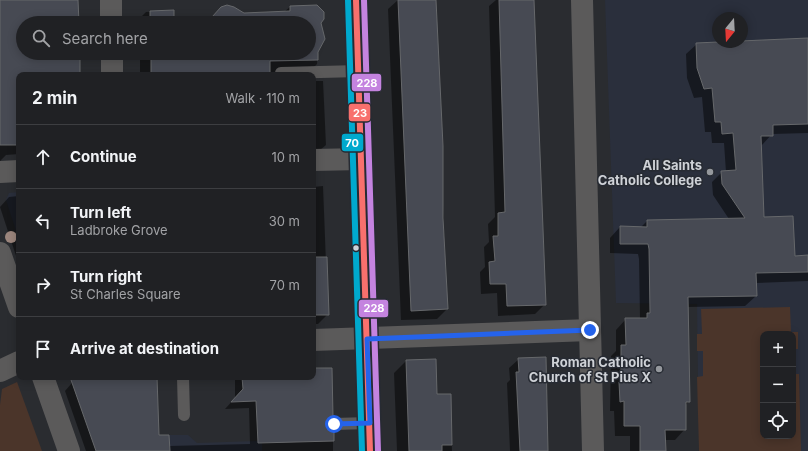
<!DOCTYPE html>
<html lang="en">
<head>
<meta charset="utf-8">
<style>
  :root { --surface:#202124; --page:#2d2e31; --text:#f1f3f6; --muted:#a2a3a6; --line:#3d3e41 }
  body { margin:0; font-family:Inter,sans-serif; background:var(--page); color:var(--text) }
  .controls { position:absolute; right:12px; bottom:12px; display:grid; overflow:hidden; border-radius:8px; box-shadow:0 2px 10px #0003 }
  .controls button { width:36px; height:36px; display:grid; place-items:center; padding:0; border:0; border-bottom:1px solid var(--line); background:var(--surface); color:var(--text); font:20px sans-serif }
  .compass { position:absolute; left:712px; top:12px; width:36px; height:36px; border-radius:50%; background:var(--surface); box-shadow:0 2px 10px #0003; rotate:198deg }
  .stop { position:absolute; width:12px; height:12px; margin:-9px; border:3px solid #2563eb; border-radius:50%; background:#fff }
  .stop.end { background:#2563eb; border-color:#fff; box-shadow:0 1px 4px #0008 }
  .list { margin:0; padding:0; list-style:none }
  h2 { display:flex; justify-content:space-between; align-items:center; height:52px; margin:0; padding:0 16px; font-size:17px }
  h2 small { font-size:13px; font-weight:400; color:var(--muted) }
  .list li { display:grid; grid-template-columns:26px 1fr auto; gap:12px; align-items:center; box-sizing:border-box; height:64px; padding:0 16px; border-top:1px solid var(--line) }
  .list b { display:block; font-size:15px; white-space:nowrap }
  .list p { margin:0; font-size:13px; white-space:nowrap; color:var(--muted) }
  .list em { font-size:13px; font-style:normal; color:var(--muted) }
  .icon { flex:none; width:22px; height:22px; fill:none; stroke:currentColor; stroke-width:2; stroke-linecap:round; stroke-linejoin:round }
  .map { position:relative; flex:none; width:808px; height:451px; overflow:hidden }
  .search { position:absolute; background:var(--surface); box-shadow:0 2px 10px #0003; left:16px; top:16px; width:300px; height:44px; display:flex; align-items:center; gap:10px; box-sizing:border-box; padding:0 14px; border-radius:22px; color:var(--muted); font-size:15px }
  .panel { position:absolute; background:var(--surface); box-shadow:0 2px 10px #0003; left:16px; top:72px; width:300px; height:308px; border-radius:8px }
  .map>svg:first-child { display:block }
  .built { fill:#2a2f3c; fill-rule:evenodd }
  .green { fill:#4b352a }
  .shadow { fill:#0007 }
  .building { fill:#474a53; stroke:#66686b }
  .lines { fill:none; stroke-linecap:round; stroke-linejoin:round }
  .lane { stroke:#5b5a5a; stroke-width:12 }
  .street { stroke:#5b5a5a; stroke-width:22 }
  .secondary { stroke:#666465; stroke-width:22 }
  .bus-1-casing { stroke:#272b33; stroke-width:9 }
  .bus-2-casing { stroke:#272b33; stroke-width:9 }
  .bus-3-casing { stroke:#272b33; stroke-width:9 }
  .bus-1 { stroke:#f8706d; stroke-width:6 }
  .bus-2 { stroke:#00a9ce; stroke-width:6 }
  .bus-3 { stroke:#c483df; stroke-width:6 }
  .tree { fill:#9c867d }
  .route { stroke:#2563eb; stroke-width:5 }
  .poi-dot { fill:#95989d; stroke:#272b33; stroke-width:1.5 }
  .bus-dot { fill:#cfd2d7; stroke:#272b33; stroke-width:1.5 }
  .labels { text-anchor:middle; stroke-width:3; stroke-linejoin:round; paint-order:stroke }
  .poi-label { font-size:13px; font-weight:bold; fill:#cfd2d7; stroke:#272b33; text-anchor:end }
  .line-badge { stroke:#272b33; stroke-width:1.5 }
  .badge-label { font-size:11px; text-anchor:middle; font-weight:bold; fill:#fff }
</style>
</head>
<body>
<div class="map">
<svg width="808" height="451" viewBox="0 0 808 451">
  <rect width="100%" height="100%" fill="#2a2c30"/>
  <g class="built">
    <path d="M605,0H808V451H699L697,304L616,303ZM718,18H742V42H718ZM763,334H793V436H763Z"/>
    <polygon points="19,192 19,240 6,200 9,193"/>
    <polygon points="169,435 188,435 197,443 258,441 262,443 262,451 170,451"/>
  </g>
  <g class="green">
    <polygon points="790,307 791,332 798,332 798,349 793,349 793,334 763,334 763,436 793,436 793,374 799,374 801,451 699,451 697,377 703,376 703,351 697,351 697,334 702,334 701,309"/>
    <polygon points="17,382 42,451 0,451 0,405 2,389"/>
  </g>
  <g class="shadow">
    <polygon points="0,0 78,0 78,23 23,23 23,53 79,53 80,75 19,75 19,154 6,155 0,161"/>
    <polygon points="398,0 435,0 447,309 437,319 401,320 388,9"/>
    <polygon points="496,0 533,0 545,304 535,314 498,316 497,293 481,294 480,272 485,267 484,247 489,242 488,224 495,217 489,6"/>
    <polygon points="290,7 320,23 317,64 306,75 140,75 140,59 136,59 136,53 309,53 309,23 135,23 146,12 173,11 173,20 211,19 244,14 284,12"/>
    <polygon points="808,39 808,133 772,134 761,146 763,218 794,257 808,256 808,281 755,283 756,296 745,306 687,307 689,401 685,406 685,429 675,440 664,440 665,451 630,451 630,436 615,436 614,411 610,411 611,356 616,351 616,330 626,319 640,319 639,259 638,254 610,253 610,238 620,227 640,228 647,221 729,219 713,195 712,182 722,172 726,172 724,143 712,143 711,132 705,132 702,97 694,98 687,78 686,54 697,44"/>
    <polygon points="313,81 323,81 326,145 313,156"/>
    <polygon points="323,186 328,314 318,324 313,324 313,187"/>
    <polygon points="19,196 19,265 0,207 9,197"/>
    <polygon points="519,359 548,451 510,451 507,383 510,380 509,368"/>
    <polygon points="406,361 436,395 450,395 452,451 397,451 394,373"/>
    <polygon points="313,369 332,416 326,422 327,429 333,432 333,451 86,451 65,391 77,377 156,377 158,436 169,446 250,444 249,408 225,409 235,398 235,380 237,377 313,377"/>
  </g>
  <g class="building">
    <polygon points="0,0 78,0 79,23 23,23 23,53 80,53 80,75 19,75 19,145 0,145"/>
    <polygon points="398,0 436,0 443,146 443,218 448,309 411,311"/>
    <polygon points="499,0 534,0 546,305 507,306 506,284 490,284 489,262 495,261 493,236 498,236 498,213 505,212"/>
    <polygon points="227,5 234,7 244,13 290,11 290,6 317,5 324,12 324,19 321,23 325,39 318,52 318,60 270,61 270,74 151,75 151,53 309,53 309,23 150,23 150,11 174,10 174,19 212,17 221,7"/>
    <polygon points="808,38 808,124 773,125 773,136 761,136 764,217 793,216 795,256 808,255 808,272 756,273 757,296 688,297 690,402 686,402 686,430 665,430 666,451 640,451 640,426 624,426 624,401 620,402 619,382 621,382 621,345 626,345 625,318 647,318 647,313 650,313 649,249 648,244 620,244 620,226 647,227 647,220 745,218 722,184 721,171 736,170 733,133 722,134 721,122 715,122 712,88 704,89 697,68 696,43"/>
    <polygon points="313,257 327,257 329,315 313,315"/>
    <polygon points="546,357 548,451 520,451 516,372 519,372 518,358"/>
    <polygon points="436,359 437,394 451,394 452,445 442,445 442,451 409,451 406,360"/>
    <polygon points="313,368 332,368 333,417 328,420 327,425 330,430 334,431 334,441 258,443 256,401 231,402 243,389 242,377 313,377"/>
    <polygon points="70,377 157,377 159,435 169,435 170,451 96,451"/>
  </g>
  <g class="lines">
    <g class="lane">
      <polyline points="281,73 359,71"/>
      <polyline points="183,377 184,415"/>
      <polyline points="334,424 369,423"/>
    </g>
    <g class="street">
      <polyline points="111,0 111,23"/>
      <polyline points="582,0 593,451"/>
      <polyline points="112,53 112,75"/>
      <polyline points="313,160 362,159"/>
      <polyline points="0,172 19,171"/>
      <polyline points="0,253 19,307"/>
      <polyline points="313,340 590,330"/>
      <polyline points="0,371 19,362"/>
      <polyline points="43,377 69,451"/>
    </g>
    <polyline class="secondary" points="356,0 362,159 370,451"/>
    <g class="bus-1-casing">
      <polyline id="bus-1" points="356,0 370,451"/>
    </g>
    <g class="bus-2-casing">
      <polyline id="bus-2" points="348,0 362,451"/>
    </g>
    <g class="bus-3-casing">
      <polyline id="bus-3" points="364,0 378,451"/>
    </g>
    <use href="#bus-1" class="bus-1"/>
    <use href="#bus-2" class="bus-2"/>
    <use href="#bus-3" class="bus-3"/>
  </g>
  <circle class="tree" cx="11" cy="237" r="6"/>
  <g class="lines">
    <polyline class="route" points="334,424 370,423 367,339 590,330"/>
  </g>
  <g class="poi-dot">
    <circle cx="710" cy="172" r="4"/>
    <circle cx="659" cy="369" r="4"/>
  </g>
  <circle class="bus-dot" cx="356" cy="248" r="3.5"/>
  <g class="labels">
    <g class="poi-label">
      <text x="702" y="170">All Saints<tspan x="702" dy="15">Catholic College</tspan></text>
      <text x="651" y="367">Roman Catholic<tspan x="651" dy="15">Church of St Pius X</tspan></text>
    </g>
  </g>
  <g class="line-badge">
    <rect x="351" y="73" width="31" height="19" rx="4" fill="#c483df"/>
    <rect x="348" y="103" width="23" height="19" rx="4" fill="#f8706d"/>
    <rect x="341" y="133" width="23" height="19" rx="4" fill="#00a9ce"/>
    <rect x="358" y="299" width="31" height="19" rx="4" fill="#c483df"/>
  </g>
  <g class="badge-label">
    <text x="367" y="87">228</text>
    <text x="360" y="117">23</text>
    <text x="352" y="147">70</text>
    <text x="374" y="312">228</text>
  </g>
</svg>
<div class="controls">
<button>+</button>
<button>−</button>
<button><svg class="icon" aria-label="locate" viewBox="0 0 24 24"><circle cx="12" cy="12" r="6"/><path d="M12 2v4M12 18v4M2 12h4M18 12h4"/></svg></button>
</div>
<svg class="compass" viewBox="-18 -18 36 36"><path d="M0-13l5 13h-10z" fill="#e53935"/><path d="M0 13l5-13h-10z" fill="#a2a3a6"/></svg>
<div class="stop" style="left:334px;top:424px"></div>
<div class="stop end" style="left:590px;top:330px"></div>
<div class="search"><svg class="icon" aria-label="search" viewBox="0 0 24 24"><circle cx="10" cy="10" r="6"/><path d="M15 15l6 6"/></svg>Search here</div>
<section class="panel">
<h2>2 min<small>Walk · 110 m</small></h2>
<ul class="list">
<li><svg class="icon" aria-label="ahead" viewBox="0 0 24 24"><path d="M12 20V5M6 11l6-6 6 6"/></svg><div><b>Continue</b></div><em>10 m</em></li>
<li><svg class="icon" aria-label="left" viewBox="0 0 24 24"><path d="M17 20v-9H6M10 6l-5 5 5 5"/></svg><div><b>Turn left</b><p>Ladbroke Grove</p></div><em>30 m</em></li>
<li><svg class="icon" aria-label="right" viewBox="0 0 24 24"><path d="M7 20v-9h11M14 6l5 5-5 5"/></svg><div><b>Turn right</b><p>St Charles Square</p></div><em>70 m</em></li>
<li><svg class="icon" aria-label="arrive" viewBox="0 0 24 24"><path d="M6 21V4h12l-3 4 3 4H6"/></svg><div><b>Arrive at destination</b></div></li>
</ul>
</section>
</div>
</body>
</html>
